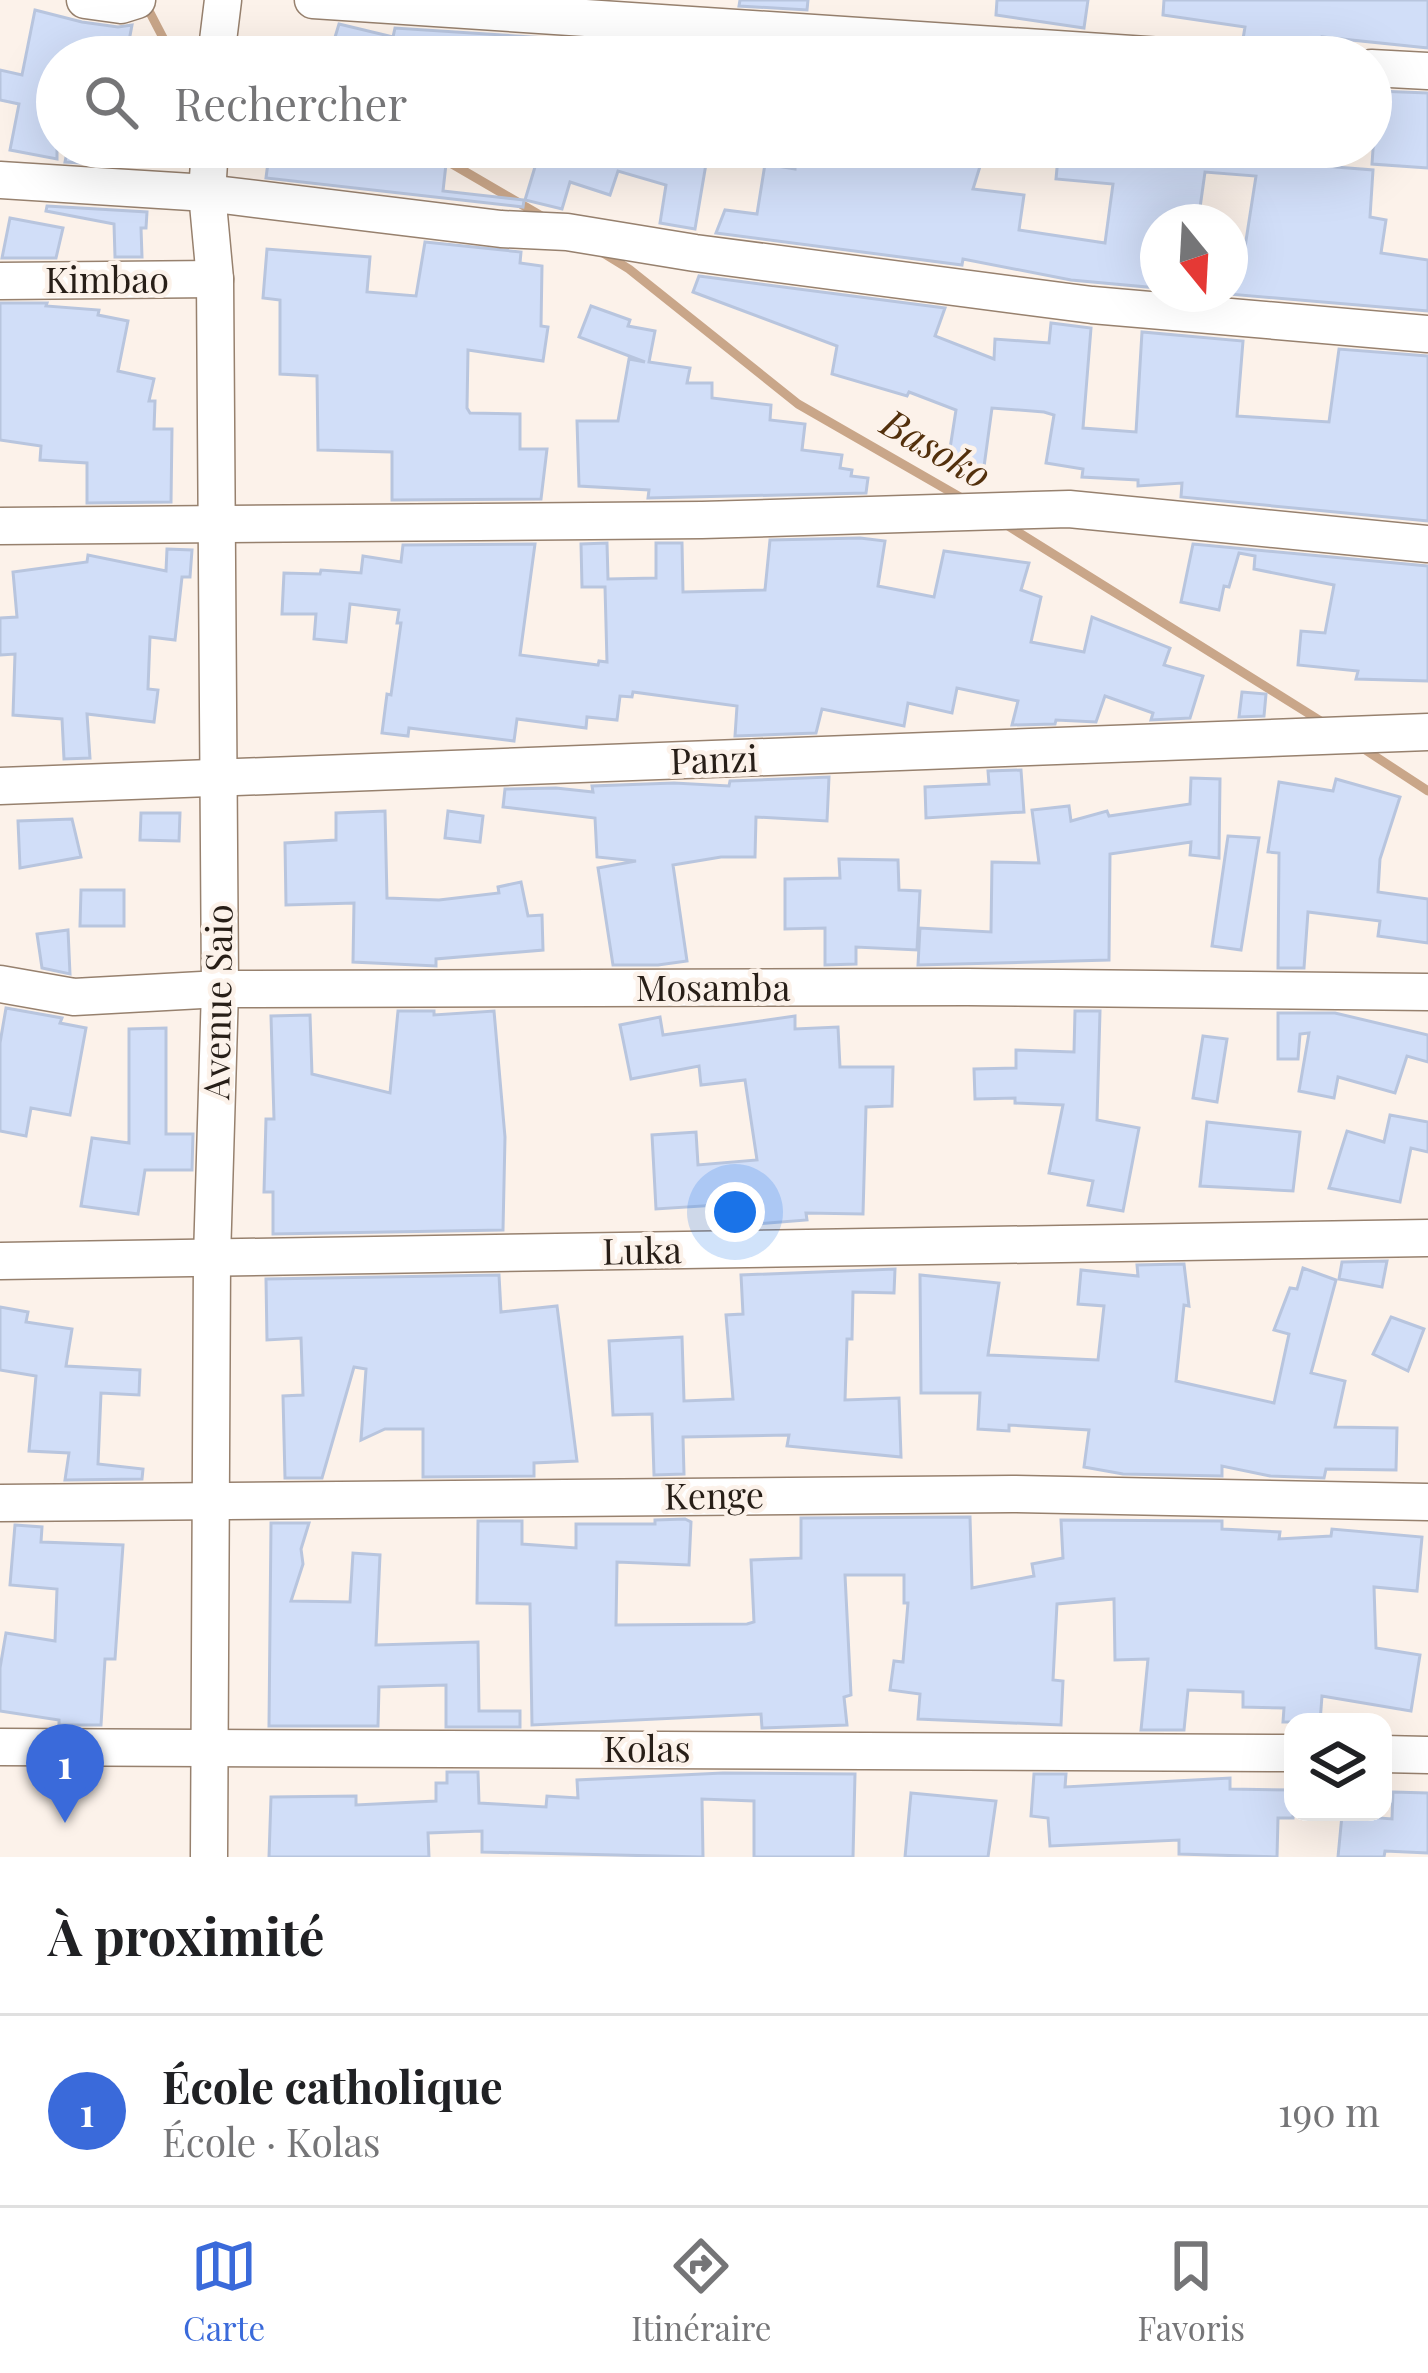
<!DOCTYPE html>
<html lang="fr">
<head>
<meta charset="utf-8">
<style>
  :root { --surface:#fff; --page:#f2f2f2; --text:#202124; --muted:#757577; --line:#e0e0e0; --accent:#3a6ada }
  body { margin:0; font-family:"Playfair Display",serif; background:var(--page); color:var(--text) }
  .controls { position:absolute; right:36px; bottom:36px; display:grid; overflow:hidden; border-radius:24px; box-shadow:0 12px 48px #0002 }
  .controls button { width:108px; height:108px; display:grid; place-items:center; padding:0; border:0; border-bottom:3px solid var(--line); background:var(--surface); color:var(--text); font:60px sans-serif }
  .compass { position:absolute; left:1140px; top:204px; width:108px; height:108px; border-radius:50%; background:var(--surface); box-shadow:0 12px 48px #0002; rotate:162deg }
  .you { position:absolute; left:735px; top:1212px; width:42px; height:42px; margin:-30px; border:9px solid #fff; border-radius:50%; background:#1a73e8; box-shadow:0 0 0 18px #1a73e833 }
  .badge { display:grid; place-items:center; width:78px; height:78px; border-radius:50%; background:var(--accent); color:#fff; font-size:39px; font-weight:700 }
  .pin { position:absolute; translate:-50% -99px; filter:drop-shadow(0 3px 6px #0008) }
  .pin::after { content:''; position:absolute; top:63px; width:42px; height:36px; background:inherit; clip-path:polygon(0 0,100% 0,50% 100%) }
  .list { margin:0; padding:0; list-style:none }
  h2 { display:flex; justify-content:space-between; align-items:center; height:156px; margin:0; padding:0 48px; font-size:51px }
  h2 small { font-size:39px; font-weight:400; color:var(--muted) }
  .list li { display:grid; grid-template-columns:78px 1fr auto; gap:36px; align-items:center; box-sizing:border-box; height:192px; padding:0 48px; border-top:3px solid var(--line) }
  .list b { display:block; font-size:45px; white-space:nowrap }
  .list p { margin:0; font-size:39px; white-space:nowrap; color:var(--muted) }
  .list em { font-size:39px; font-style:normal; color:var(--muted) }
  .icon { flex:none; width:66px; height:66px; fill:none; stroke:currentColor; stroke-width:2; stroke-linecap:round; stroke-linejoin:round }
  .map { position:relative; flex:none; width:1428px; height:1857px; overflow:hidden }
  .search { position:absolute; background:var(--surface); box-shadow:0 12px 48px #0002; left:36px; right:36px; top:36px; height:132px; display:flex; align-items:center; gap:30px; box-sizing:border-box; padding:0 42px; border-radius:66px; color:var(--muted); font-size:45px }
  .sheet { height:348px; background:var(--surface) }
  nav { display:flex; justify-content:space-around; align-items:center; box-sizing:border-box; height:168px; border-top:3px solid var(--line); background:var(--surface); font-size:33px; color:var(--muted) }
  nav a { display:grid; justify-items:center; gap:6px }
  nav .on { color:var(--accent) }
  .map>svg:first-child { display:block }
  .lines { fill:none; stroke-linecap:round; stroke-linejoin:round }
  .stream { stroke:#c9a689; stroke-width:9 }
  .building { fill:#d1def8; stroke:#b8c5de; stroke-width:3 }
  .street-casing { stroke:#97816e; stroke-width:39 }
  .street { stroke:#fff; stroke-width:36 }
  .labels { text-anchor:middle; stroke-width:9; stroke-linejoin:round; paint-order:stroke }
  .street-label { font-size:36px; fill:#271e17; stroke:#fcf2ea }
  .water-label { font-size:39px; font-style:italic; fill:#53300c; stroke:#fcf2ea }
</style>
</head>
<body>
<div class="map">
<svg width="1428" height="1857" viewBox="0 0 1428 1857">
  <rect width="100%" height="100%" fill="#fcf2ea"/>
  <g class="lines">
    <g class="stream">
      <polyline points="146,5 172,55 180,57"/>
      <polyline points="423,147 543,217"/>
      <polyline points="603,253 629,269 798,404 965,500"/>
      <polyline points="1005,524 1327,725"/>
      <polyline points="1361,747 1428,791"/>
    </g>
  </g>
  <g class="building">
    <polygon points="740,0 808,0 807,10 739,6"/>
    <polygon points="997,0 1088,0 1084,28 996,15"/>
    <polygon points="1164,0 1428,0 1428,48 1322,37 1320,46 1243,39 1245,27 1163,15"/>
    <polygon points="35,10 82,22 118,27 132,25 126,57 57,57 57,159 10,150 19,104 0,100 0,70 22,75"/>
    <polygon points="339,24 393,37 395,28 638,44 637,57 329,57"/>
    <polygon points="1377,91 1428,93 1428,168 1372,164"/>
    <polygon points="68,147 125,147 121,165 65,162"/>
    <polygon points="270,147 388,147 386,157 446,164 443,191 524,200 523,207 266,178"/>
    <polygon points="541,147 634,147 707,158 695,229 660,223 666,185 618,171 610,195 570,182 562,209 525,200"/>
    <polygon points="796,147 986,147 973,189 1024,195 1019,230 1105,243 1113,184 1056,179 1059,147 1311,147 1309,165 1373,170 1370,217 1386,220 1381,253 1428,260 1428,311 1228,294 1234,259 1243,260 1256,176 1205,172 1198,222 1158,222 1158,288 1071,280 963,259 962,265 716,233 725,210 757,214 765,164 795,169"/>
    <polygon points="47,206 147,212 146,228 141,228 142,257 115,257 114,224 46,211"/>
    <polygon points="10,218 63,228 56,258 2,258"/>
    <polygon points="425,242 521,252 520,263 542,266 541,326 548,327 543,361 468,350 467,408 470,413 520,414 520,449 547,449 541,499 392,500 392,452 318,450 317,376 280,374 280,300 263,298 267,249 370,257 367,292 416,296"/>
    <polygon points="699,276 945,308 935,336 994,359 995,339 1049,343 1051,323 1091,328 1083,428 1136,432 1142,332 1243,341 1237,416 1329,422 1339,349 1428,356 1428,521 1181,497 1182,483 1138,486 1138,480 1082,477 1083,469 1046,463 1054,415 1044,412 992,408 983,474 949,455 956,410 909,392 907,396 832,374 837,346 693,292"/>
    <polygon points="0,303 47,303 46,306 99,310 98,315 128,321 118,371 154,379 149,401 155,401 154,429 172,429 171,502 87,503 87,463 40,460 41,446 0,440"/>
    <polygon points="591,306 630,320 628,326 655,331 649,362 690,368 687,383 712,383 712,398 771,405 770,420 805,424 802,450 842,455 840,468 852,470 851,476 868,478 866,493 648,498 649,490 579,486 577,421 618,421 629,359 645,362 579,337"/>
    <polygon points="860,538 885,541 878,586 934,597 944,551 1029,563 1021,590 1041,597 1031,642 1084,652 1092,617 1170,648 1164,665 1203,676 1190,718 1151,720 1153,713 1105,696 1096,722 1056,720 1055,724 1012,725 1018,701 957,688 952,713 908,703 904,726 822,709 816,733 735,736 737,706 633,692 632,697 620,696 617,720 587,717 586,728 517,719 514,741 409,728 408,736 382,733 387,694 391,695 401,623 397,623 399,610 350,604 346,642 314,639 316,614 282,614 284,573 320,574 321,570 361,573 363,556 401,562 403,545 535,544 520,655 598,665 599,661 607,662 605,587 582,587 581,544 607,543 608,579 656,578 656,543 682,543 683,592 765,590 770,540"/>
    <polygon points="1193,544 1428,566 1428,681 1356,679 1358,671 1298,665 1301,631 1325,633 1334,585 1254,569 1255,556 1239,553 1229,587 1224,586 1219,610 1181,602"/>
    <polygon points="167,549 192,550 190,577 182,577 175,640 150,637 148,689 158,690 154,722 87,714 90,758 64,759 62,719 13,715 15,654 0,655 0,618 17,617 13,572 87,562 88,555 166,571"/>
    <polygon points="1242,692 1266,694 1264,716 1239,717"/>
    <polygon points="1021,770 1024,812 926,818 925,787 989,784 988,771"/>
    <polygon points="829,777 827,821 756,817 755,857 721,857 673,865 687,961 658,965 613,965 598,868 636,861 597,857 595,818 503,807 505,789 556,788 593,792 592,786 674,783 729,786 730,781"/>
    <polygon points="1191,778 1220,779 1219,858 1190,855 1191,842 1110,854 1109,960 918,965 920,928 991,932 992,862 1039,863 1032,810 1069,806 1071,821 1107,811 1109,816 1190,804"/>
    <polygon points="1336,779 1400,797 1380,859 1378,892 1428,899 1428,943 1378,936 1380,921 1308,912 1304,968 1278,968 1279,853 1268,852 1279,782 1333,791"/>
    <polygon points="385,811 387,898 439,900 499,893 498,887 521,882 528,916 542,915 543,950 436,959 436,966 353,962 354,903 286,905 285,843 336,840 336,813"/>
    <polygon points="448,811 483,816 480,842 445,838"/>
    <polygon points="141,813 180,813 179,841 140,840"/>
    <polygon points="72,819 81,857 20,868 18,821"/>
    <polygon points="1228,836 1259,838 1241,950 1212,946"/>
    <polygon points="839,859 898,860 899,890 920,891 917,950 856,947 856,964 825,965 825,928 785,929 785,879 840,878"/>
    <polygon points="81,890 124,890 124,926 80,926"/>
    <polygon points="68,930 70,974 42,968 37,934"/>
    <polygon points="6,1008 62,1018 60,1023 86,1028 70,1115 31,1108 26,1136 0,1131 0,1043"/>
    <polygon points="398,1011 434,1011 434,1015 494,1011 505,1137 503,1230 273,1234 273,1192 264,1192 266,1119 274,1119 271,1016 310,1015 312,1074 390,1093"/>
    <polygon points="1075,1011 1100,1011 1097,1120 1139,1128 1123,1211 1088,1205 1093,1181 1049,1173 1063,1105 1015,1103 1015,1098 975,1099 974,1069 1016,1068 1016,1050 1074,1052"/>
    <polygon points="1278,1013 1335,1013 1428,1035 1428,1062 1407,1056 1395,1093 1338,1077 1334,1098 1299,1091 1309,1033 1300,1034 1298,1059 1278,1059"/>
    <polygon points="795,1016 795,1029 838,1027 840,1067 893,1067 892,1106 866,1107 863,1214 806,1213 807,1220 718,1227 717,1205 656,1209 652,1135 696,1132 698,1165 757,1160 745,1080 701,1085 699,1066 631,1079 620,1025 660,1017 663,1035"/>
    <polygon points="166,1028 166,1134 193,1134 192,1170 145,1170 138,1214 81,1206 92,1138 129,1143 129,1029"/>
    <polygon points="1203,1036 1227,1039 1217,1102 1193,1098"/>
    <polygon points="1390,1115 1428,1122 1428,1152 1411,1148 1400,1202 1329,1188 1347,1131 1384,1142"/>
    <polygon points="1207,1122 1300,1132 1293,1191 1200,1186"/>
    <polygon points="1387,1261 1382,1287 1339,1279 1342,1262"/>
    <polygon points="1184,1264 1189,1306 1184,1305 1176,1381 1274,1403 1289,1334 1274,1330 1290,1288 1297,1289 1303,1268 1336,1280 1311,1373 1345,1381 1335,1427 1397,1428 1396,1470 1326,1469 1324,1478 1270,1476 1222,1466 1222,1476 1123,1474 1084,1467 1089,1430 1009,1425 1009,1431 978,1429 980,1393 921,1393 920,1275 999,1283 988,1355 1098,1360 1104,1306 1078,1304 1081,1270 1138,1276 1137,1265"/>
    <polygon points="895,1269 894,1293 853,1292 852,1339 847,1339 845,1400 899,1398 901,1457 787,1446 789,1435 683,1437 684,1474 654,1475 652,1414 613,1415 609,1341 682,1337 684,1401 733,1399 726,1315 743,1314 741,1275"/>
    <polygon points="499,1275 501,1312 557,1306 577,1461 534,1463 534,1476 423,1477 423,1429 385,1429 361,1440 366,1369 354,1367 322,1478 285,1478 283,1396 303,1395 301,1338 267,1340 266,1279"/>
    <polygon points="0,1307 28,1312 26,1322 72,1329 66,1366 140,1370 139,1395 101,1393 98,1464 143,1469 142,1479 65,1480 69,1453 29,1451 36,1376 0,1370"/>
    <polygon points="1391,1317 1424,1329 1408,1371 1373,1354"/>
    <polygon points="970,1517 972,1588 1034,1576 1032,1564 1063,1558 1061,1520 1222,1521 1222,1529 1280,1532 1279,1539 1331,1536 1332,1529 1422,1537 1417,1591 1374,1587 1376,1648 1420,1655 1411,1711 1322,1696 1320,1722 1283,1722 1284,1708 1243,1707 1243,1692 1188,1690 1184,1730 1141,1730 1148,1659 1115,1660 1114,1599 1057,1604 1053,1680 1063,1681 1061,1725 918,1719 920,1694 890,1690 894,1661 903,1662 908,1603 904,1603 904,1575 845,1575 851,1695 844,1697 847,1725 762,1728 761,1714 532,1725 530,1604 477,1603 478,1521 522,1521 522,1544 576,1548 576,1524 655,1524 655,1520 685,1519 691,1522 689,1565 617,1562 616,1625 747,1624 754,1622 751,1560 801,1558 801,1518"/>
    <polygon points="271,1523 309,1523 301,1549 303,1564 291,1601 350,1602 353,1553 380,1555 376,1645 478,1642 479,1711 520,1711 520,1727 446,1727 446,1685 379,1687 378,1726 269,1726"/>
    <polygon points="15,1525 42,1527 41,1542 123,1545 115,1659 105,1659 101,1725 59,1725 59,1720 0,1711 0,1668 6,1633 55,1641 57,1589 10,1585"/>
    <polygon points="447,1772 478,1772 479,1803 546,1807 547,1796 578,1798 577,1780 723,1773 855,1774 853,1857 754,1857 754,1801 702,1799 703,1857 482,1852 482,1831 428,1833 429,1857 269,1857 271,1797 356,1796 356,1805 436,1801 436,1783 447,1783"/>
    <polygon points="1034,1774 1066,1774 1065,1787 1230,1778 1230,1789 1293,1790 1293,1818 1278,1818 1277,1857 1179,1854 1179,1840 1050,1846 1048,1818 1031,1816"/>
    <polygon points="1393,1792 1428,1793 1428,1853 1385,1851 1384,1857 1338,1857 1342,1815 1392,1819"/>
    <polygon points="911,1793 996,1801 988,1857 905,1857"/>
  </g>
  <g class="lines">
    <g class="street-casing">
      <g id="street">
        <polyline points="85,0 121,5 137,0"/>
        <polyline points="313,0 1177,57"/>
        <polyline points="216,57 223,0"/>
        <polyline points="1371,68 1428,71"/>
        <polyline points="0,180 207,193 501,229 567,232 695,253 1092,305 1428,334"/>
        <polyline points="0,281 215,279"/>
        <polyline points="0,526 702,520 1069,509 1428,544"/>
        <polyline points="0,786 1428,732"/>
        <polyline points="0,984 74,997 220,989 967,987 1428,992"/>
        <polyline points="0,1261 1428,1238"/>
        <polyline points="0,1503 1012,1494 1428,1502"/>
        <polyline points="0,1747 1293,1753"/>
        <polyline points="1383,1754 1428,1755"/>
        <polyline points="209,1857 212,1258 220,989 215,279 207,193 210,147"/>
      </g>
    </g>
    <use href="#street" class="street"/>
  </g>
  <g class="labels">
    <g class="street-label">
      <text x="107" y="293">Kimbao</text>
      <text transform="translate(714 760) rotate(-2)" y="13">Panzi</text>
      <text x="713" y="1001">Mosamba</text>
      <text transform="translate(218 1002) rotate(-89)" y="13">Avenue Saio</text>
      <text transform="translate(642 1251) rotate(-1)" y="13">Luka</text>
      <text transform="translate(714 1496) rotate(-1)" y="13">Kenge</text>
      <text x="647" y="1762">Kolas</text>
    </g>
    <g class="water-label">
      <text transform="translate(936 449) rotate(30)" y="14">Basoko</text>
    </g>
  </g>
</svg>
<div class="controls">
<button><svg class="icon" aria-label="layers" viewBox="0 0 24 24"><path d="M12 4l9 5-9 5-9-5zM3 14l9 5 9-5"/></svg></button>
</div>
<svg class="compass" viewBox="-18 -18 36 36"><path d="M0-13l5 13h-10z" fill="#e53935"/><path d="M0 13l5-13h-10z" fill="#757577"/></svg>
<div class="you"></div>
<div class="pin badge" style="left:65px;top:1823px">1</div>
<div class="search"><svg class="icon" aria-label="search" viewBox="0 0 24 24"><circle cx="10" cy="10" r="6"/><path d="M15 15l6 6"/></svg>Rechercher</div>
</div>
<section class="sheet">
<h2>À proximité<small></small></h2>
<ul class="list">
<li><span class="badge">1</span><div><b>École catholique</b><p>École · Kolas</p></div><em>190 m</em></li>
</ul>
</section>
<nav>
<a class="on"><svg class="icon" aria-label="map" viewBox="0 0 24 24"><path d="M3 6l6-2 6 2 6-2v14l-6 2-6-2-6 2zM9 4v14M15 6v14"/></svg>Carte</a>
<a><svg class="icon" aria-label="directions" viewBox="0 0 24 24"><path d="M12 3l9 9-9 9-9-9zM9 14v-3h6M13 9l2 2-2 2"/></svg>Itinéraire</a>
<a><svg class="icon" aria-label="saved" viewBox="0 0 24 24"><path d="M7 4h10v16l-5-4-5 4z"/></svg>Favoris</a>
</nav>
</body>
</html>
